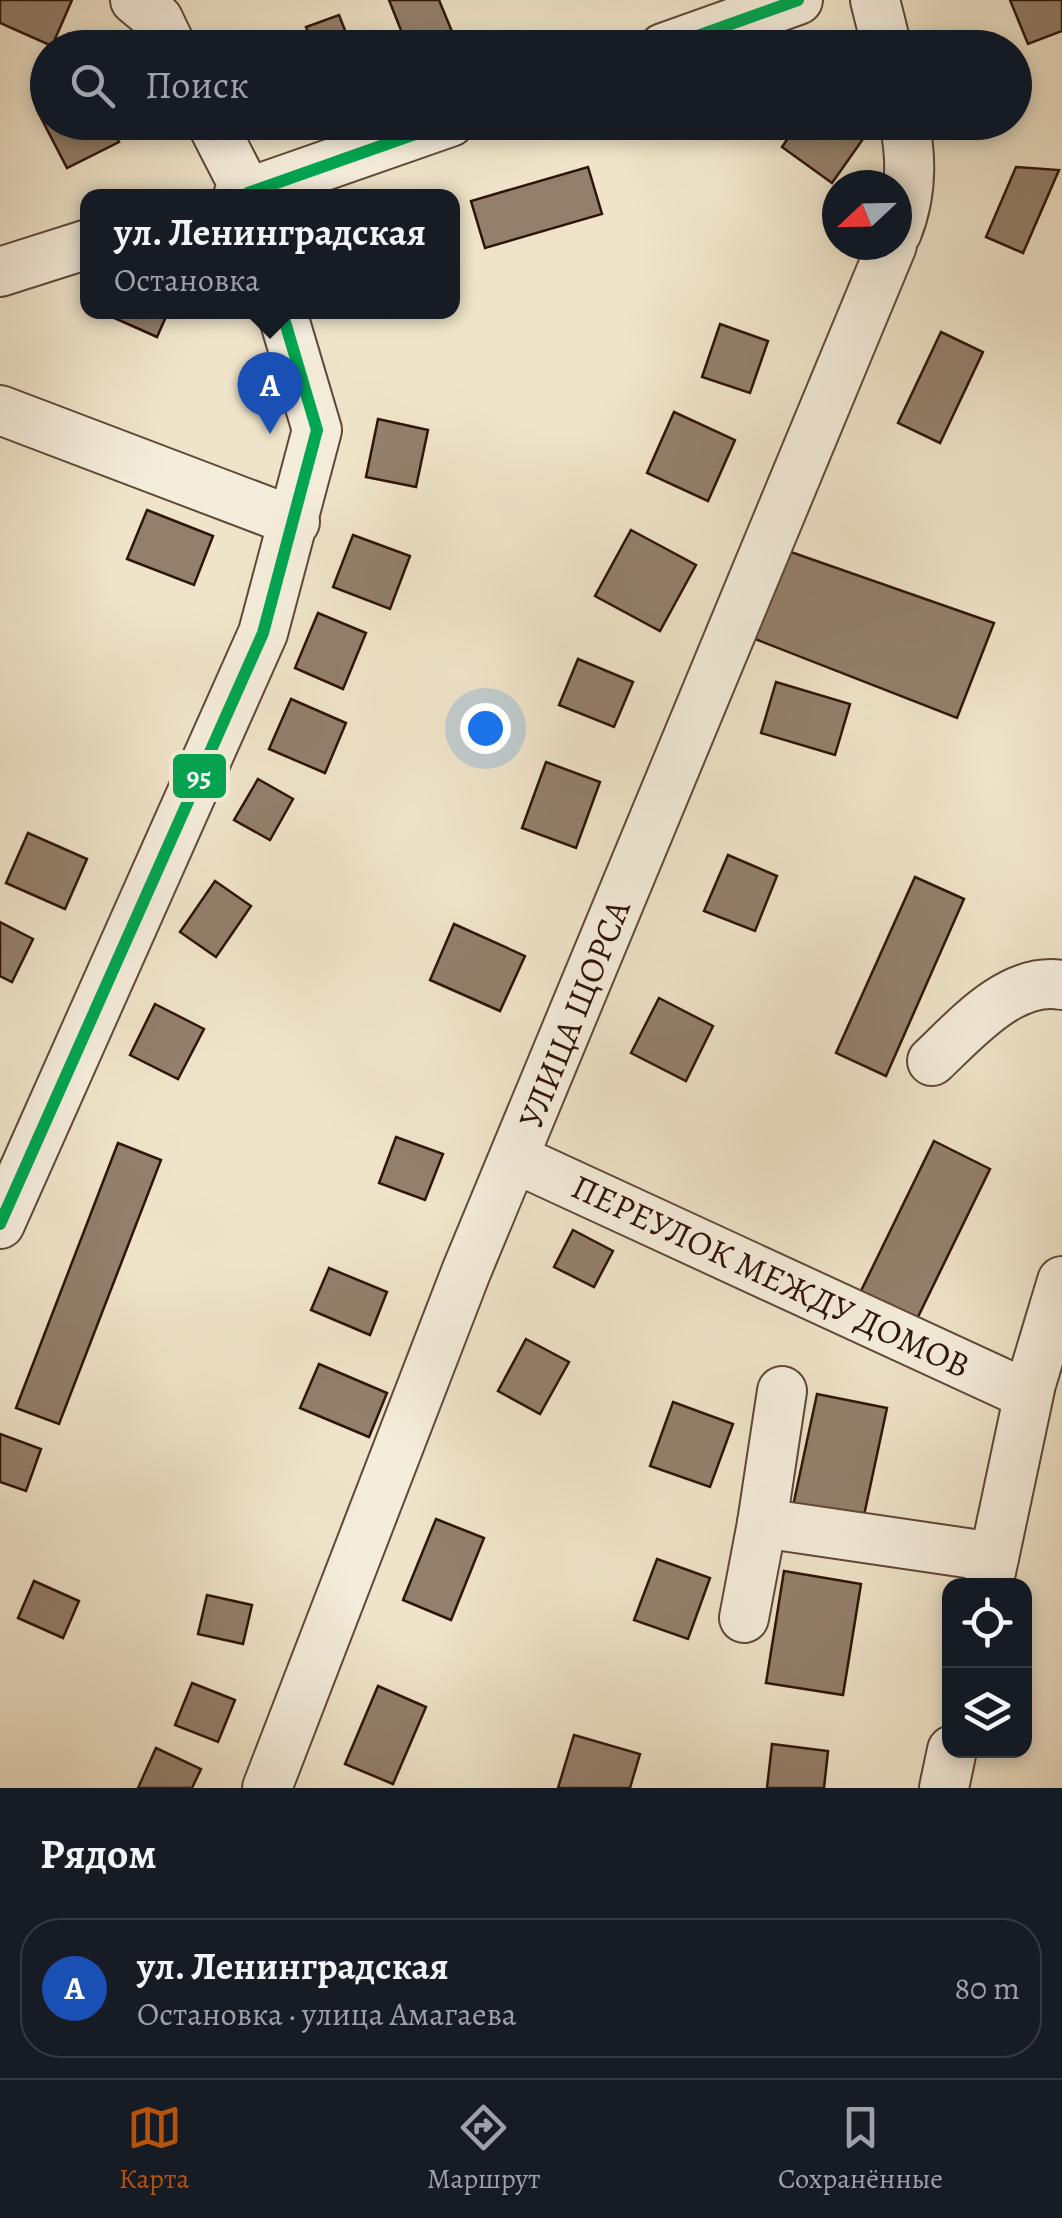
<!DOCTYPE html>
<html lang="ru">
<head>
<meta charset="utf-8">
<style>
  :root { --surface:#171b24; --page:#20242c; --text:#f1f3f6; --muted:#9ea1a6; --line:#363941; --accent:#b45309 }
  body { margin:0; font-family:Alegreya,serif; background:var(--page); color:var(--text) }
  .controls { position:absolute; right:30px; bottom:30px; display:grid; overflow:hidden; border-radius:20px; box-shadow:0 5px 15px #0003 }
  .controls button { width:90px; height:90px; display:grid; place-items:center; padding:0; border:0; border-bottom:2px solid var(--line); background:var(--surface); color:var(--text); font:50px sans-serif }
  .compass { position:absolute; left:822px; top:170px; width:90px; height:90px; border-radius:50%; background:var(--surface); box-shadow:0 5px 15px #0003; rotate:248deg }
  .you { position:absolute; left:485px; top:728px; width:35px; height:35px; margin:-25px; border:8px solid #fff; border-radius:50%; background:#1a73e8; box-shadow:0 0 0 15px #1a73e833 }
  .badge { display:grid; place-items:center; width:65px; height:65px; border-radius:50%; background:var(--accent); color:#fff; font-size:32px; font-weight:700 }
  .pin { position:absolute; translate:-50% -82px; filter:drop-shadow(0 2px 5px #0008) }
  .pin::after { content:''; position:absolute; top:52px; width:35px; height:30px; background:inherit; clip-path:polygon(0 0,100% 0,50% 100%) }
  .popup { position:absolute; left:80px; top:189px; width:380px; height:130px; box-sizing:border-box; display:grid; place-content:center; border-radius:20px; background:var(--surface); filter:drop-shadow(0 2px 8px #0005); font-size:32px; white-space:nowrap; color:var(--muted) }
  .popup b { font-size:38px; color:var(--text) }
  .popup::after { content:''; position:absolute; left:50%; top:100%; margin-left:-20px; border:20px solid transparent; border-top-color:var(--surface) }
  .list { margin:0; padding:0; list-style:none }
  h2 { display:flex; justify-content:space-between; align-items:center; height:130px; margin:0; padding:0 40px; font-size:42px }
  h2 small { font-size:32px; font-weight:400; color:var(--muted) }
  .list li { display:grid; grid-template-columns:65px 1fr auto; gap:30px; align-items:center; box-sizing:border-box; height:140px; margin:0 20px 20px; padding:0 20px; border:2px solid var(--line); border-radius:40px }
  .list b { display:block; font-size:38px; white-space:nowrap }
  .list p { margin:0; font-size:32px; white-space:nowrap; color:var(--muted) }
  .list em { font-size:32px; font-style:normal; color:var(--muted) }
  .icon { flex:none; width:55px; height:55px; fill:none; stroke:currentColor; stroke-width:2; stroke-linecap:round; stroke-linejoin:round }
  .map { position:relative; flex:none; width:1062px; height:1788px; overflow:hidden }
  .search { position:absolute; background:var(--surface); box-shadow:0 5px 15px #0003; left:30px; right:30px; top:30px; height:110px; display:flex; align-items:center; gap:25px; box-sizing:border-box; padding:0 35px; border-radius:55px; color:var(--muted); font-size:38px }
  .sheet { height:290px; background:var(--surface) }
  nav { display:flex; justify-content:space-around; align-items:center; box-sizing:border-box; height:140px; border-top:2px solid var(--line); background:var(--surface); font-size:28px; color:var(--muted) }
  nav a { display:grid; justify-items:center; gap:5px }
  nav .on { color:var(--accent) }
  .map>svg:first-child { display:block }
  .building { fill:#93806c; stroke:#2f1408; stroke-width:2.5 }
  .lines { fill:none; stroke-linecap:round; stroke-linejoin:round }
  .minor-casing { stroke:#5f4838; stroke-width:52 }
  .minor { stroke:#f5eddc; stroke-width:48 }
  .bus-1-casing { stroke:#f5eddc; stroke-width:20 }
  .bus-1 { stroke:#00a651; stroke-width:12 }
  .labels { text-anchor:middle; stroke-width:9; stroke-linejoin:round; paint-order:stroke }
  .street-label { font-size:35px; fill:#2f1408; stroke:#f5eddc }
  .line-badge { stroke:#f5eddc; stroke-width:4 }
  .badge-label { font-size:28px; text-anchor:middle; font-weight:bold; fill:#fff }
</style>
</head>
<body>
<div class="map">
<svg width="1062" height="1788" viewBox="0 0 1062 1788">
  <rect width="100%" height="100%" fill="#efe4c9"/>
  <filter id="stains"><feTurbulence type="fractalNoise" baseFrequency=".002" numOctaves="4"/><feColorMatrix values="0 0 0 0 .2 0 0 0 0 .09 0 0 0 0 .02 0 0 0 .5 -.17"/></filter>
  <radialGradient id="worn" r=".72"><stop offset=".6" stop-color="#630" stop-opacity="0"/><stop offset="1" stop-color="#630" stop-opacity=".3"/></radialGradient>
  <g class="building">
    <polygon points="0,0 72,0 52,46 0,23"/>
    <polygon points="389,0 439,0 453,34 408,48"/>
    <polygon points="1010,0 1062,0 1062,31 1028,44"/>
    <polygon points="339,15 352,48 314,48 306,27"/>
    <polygon points="48,105 48,122 109,122 119,142 67,168 37,110"/>
    <polygon points="799,122 875,122 832,183 782,147"/>
    <polygon points="588,167 602,214 485,248 471,201"/>
    <polygon points="1016,167 1059,170 1023,253 986,237"/>
    <polygon points="101,312 168,312 157,337"/>
    <polygon points="720,324 768,341 750,393 702,377"/>
    <polygon points="941,332 983,352 940,443 898,423"/>
    <polygon points="674,412 735,440 708,501 647,473"/>
    <polygon points="378,419 428,430 416,487 366,477"/>
    <polygon points="147,510 213,536 194,585 127,559"/>
    <polygon points="631,530 696,565 660,631 595,596"/>
    <polygon points="353,535 410,556 390,609 333,587"/>
    <polygon points="788,551 994,623 957,718 755,639"/>
    <polygon points="318,613 366,633 343,689 295,668"/>
    <polygon points="578,659 633,682 614,727 559,705"/>
    <polygon points="776,682 850,704 835,755 761,733"/>
    <polygon points="291,699 346,723 325,773 269,749"/>
    <polygon points="546,762 600,782 576,848 522,828"/>
    <polygon points="258,779 293,799 270,840 234,820"/>
    <polygon points="28,833 87,859 65,909 6,883"/>
    <polygon points="728,855 777,876 755,931 704,911"/>
    <polygon points="915,877 964,899 886,1076 836,1053"/>
    <polygon points="215,881 251,906 216,957 180,932"/>
    <polygon points="0,922 33,939 12,982 0,976"/>
    <polygon points="454,924 525,956 500,1011 430,980"/>
    <polygon points="659,998 713,1026 686,1081 631,1053"/>
    <polygon points="155,1004 204,1029 178,1079 130,1055"/>
    <polygon points="396,1137 443,1154 425,1200 379,1183"/>
    <polygon points="934,1141 990,1169 915,1323 859,1295"/>
    <polygon points="118,1143 161,1160 59,1424 16,1408"/>
    <polygon points="573,1230 613,1251 594,1287 554,1267"/>
    <polygon points="329,1268 387,1292 370,1335 311,1310"/>
    <polygon points="526,1339 569,1362 540,1414 498,1391"/>
    <polygon points="319,1364 387,1393 369,1437 300,1408"/>
    <polygon points="817,1394 887,1408 863,1520 793,1506"/>
    <polygon points="673,1402 733,1424 710,1487 650,1466"/>
    <polygon points="0,1434 41,1449 26,1491 0,1482"/>
    <polygon points="436,1519 484,1538 451,1620 403,1600"/>
    <polygon points="657,1559 710,1578 688,1639 634,1620"/>
    <polygon points="784,1571 861,1584 843,1695 766,1683"/>
    <polygon points="34,1581 79,1601 63,1638 18,1618"/>
    <polygon points="207,1595 252,1605 243,1644 198,1634"/>
    <polygon points="192,1683 235,1700 218,1742 175,1725"/>
    <polygon points="378,1686 426,1707 393,1784 345,1764"/>
    <polygon points="574,1735 640,1754 630,1788 558,1788"/>
    <polygon points="772,1744 828,1751 824,1788 767,1788"/>
    <polygon points="156,1748 201,1769 192,1788 138,1788"/>
  </g>
  <g class="lines">
    <g class="minor-casing">
      <g id="minor">
        <polyline points="135,0 158,19 172,48"/>
        <polyline points="875,0 887,48"/>
        <polyline points="663,48 798,0"/>
        <polyline points="211,122 249,196"/>
        <polyline points="238,196 450,122"/>
        <path d="M897,232C911,197 912,158 904,122"/>
        <polyline points="0,272 88,244"/>
        <polyline points="0,410 295,522"/>
        <path d="M932,1061C965,1030 1011,976 1062,985"/>
        <polyline points="514,1158 1028,1395"/>
        <polyline points="0,1224 263,633 317,430 282,312"/>
        <polyline points="782,1391 762,1523 994,1557"/>
        <polyline points="988,1586 1031,1384 1062,1281"/>
        <polyline points="744,1618 762,1523"/>
        <polyline points="267,1788 466,1272 892,245"/>
        <polyline points="944,1788 952,1750"/>
      </g>
    </g>
    <use href="#minor" class="minor"/>
    <g class="bus-1-casing">
      <g id="bus-1">
        <polyline points="664,48 798,0"/>
        <polyline points="248,193 449,122"/>
        <polyline points="0,1224 263,633 317,430 282,312"/>
      </g>
    </g>
    <use href="#bus-1" class="bus-1"/>
  </g>
  <g class="labels">
    <g class="street-label">
      <text transform="translate(574 1014) rotate(-68)" y="12">УЛИЦА ЩОРСА</text>
      <text transform="translate(771 1276) rotate(25)" y="12">ПЕРЕУЛОК МЕЖДУ ДОМОВ</text>
    </g>
  </g>
  <rect class="line-badge" x="171" y="752" width="57" height="48" rx="10" fill="#00a651"/>
  <g class="badge-label">
    <text x="199" y="786">95</text>
  </g>
  <rect width="100%" height="100%" filter="url(#stains)"/>
  <rect width="100%" height="100%" fill="url(#worn)"/>
</svg>
<div class="controls">
<button><svg class="icon" aria-label="locate" viewBox="0 0 24 24"><circle cx="12" cy="12" r="6"/><path d="M12 2v4M12 18v4M2 12h4M18 12h4"/></svg></button>
<button><svg class="icon" aria-label="layers" viewBox="0 0 24 24"><path d="M12 4l9 5-9 5-9-5zM3 14l9 5 9-5"/></svg></button>
</div>
<svg class="compass" viewBox="-18 -18 36 36"><path d="M0-13l5 13h-10z" fill="#e53935"/><path d="M0 13l5-13h-10z" fill="#9ea1a6"/></svg>
<div class="you"></div>
<div class="pin badge" style="left:270px;top:434px;background:#1a4fb4">A</div>
<div class="popup"><b>ул. Ленинградская</b>Остановка</div>
<div class="search"><svg class="icon" aria-label="search" viewBox="0 0 24 24"><circle cx="10" cy="10" r="6"/><path d="M15 15l6 6"/></svg>Поиск</div>
</div>
<section class="sheet">
<h2>Рядом<small></small></h2>
<ul class="list">
<li><span class="badge" style="background:#1a4fb4">A</span><div><b>ул. Ленинградская</b><p>Остановка · улица Амагаева</p></div><em>80 m</em></li>
</ul>
</section>
<nav>
<a class="on"><svg class="icon" aria-label="map" viewBox="0 0 24 24"><path d="M3 6l6-2 6 2 6-2v14l-6 2-6-2-6 2zM9 4v14M15 6v14"/></svg>Карта</a>
<a><svg class="icon" aria-label="directions" viewBox="0 0 24 24"><path d="M12 3l9 9-9 9-9-9zM9 14v-3h6M13 9l2 2-2 2"/></svg>Маршрут</a>
<a><svg class="icon" aria-label="saved" viewBox="0 0 24 24"><path d="M7 4h10v16l-5-4-5 4z"/></svg>Сохранённые</a>
</nav>
</body>
</html>
